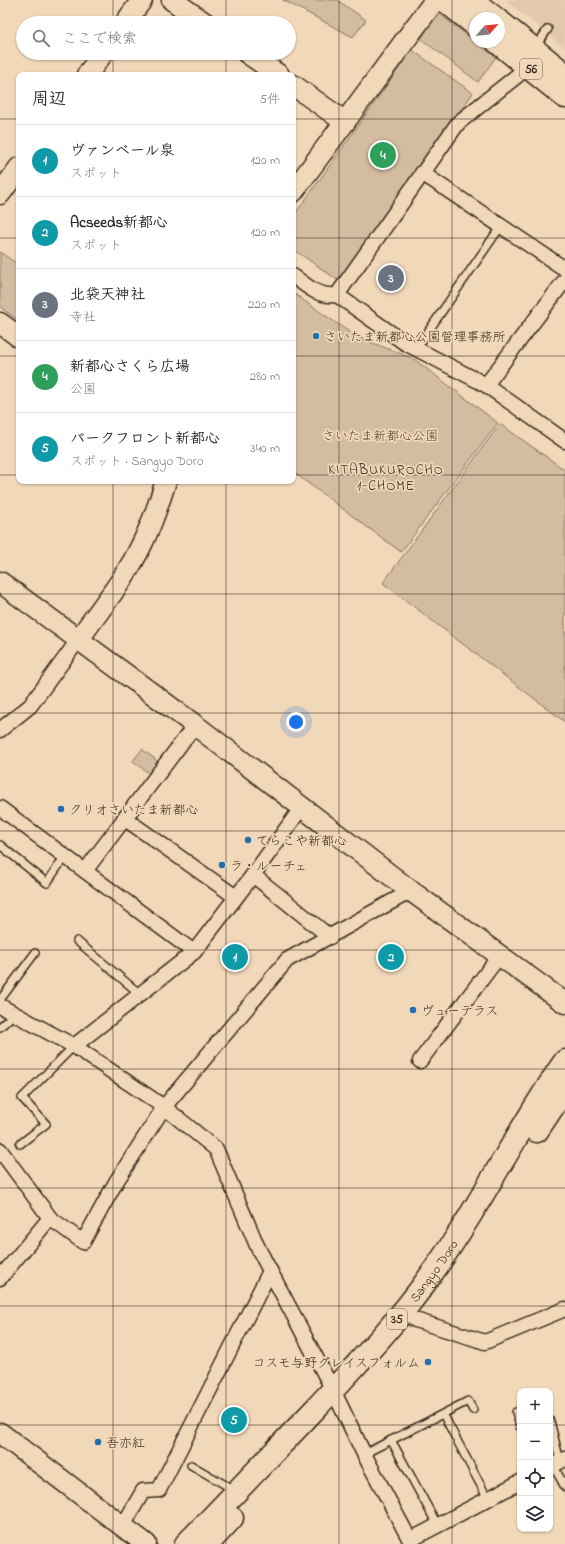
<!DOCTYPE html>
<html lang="ja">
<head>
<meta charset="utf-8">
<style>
  :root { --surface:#fff; --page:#f2f2f3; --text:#2b2b33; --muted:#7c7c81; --line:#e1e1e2; --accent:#1f6fb2 }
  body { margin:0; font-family:"Indie Flower","Klee One",sans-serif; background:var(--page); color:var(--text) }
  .controls { position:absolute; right:12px; bottom:12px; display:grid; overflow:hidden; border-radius:8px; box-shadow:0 1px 3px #0004 }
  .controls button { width:36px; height:36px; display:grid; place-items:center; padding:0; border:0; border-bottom:1px solid var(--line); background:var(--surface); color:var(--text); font:20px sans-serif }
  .compass { position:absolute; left:469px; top:12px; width:36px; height:36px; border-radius:50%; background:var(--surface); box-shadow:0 1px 3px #0004; rotate:62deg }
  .you { position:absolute; left:296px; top:722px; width:14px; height:14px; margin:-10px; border:3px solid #fff; border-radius:50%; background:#1a73e8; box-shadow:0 0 0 6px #1a73e833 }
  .badge { display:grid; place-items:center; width:26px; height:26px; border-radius:50%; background:var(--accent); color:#fff; font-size:13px; font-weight:700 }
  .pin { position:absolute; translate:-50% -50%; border:2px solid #fff; box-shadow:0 1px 4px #0006 }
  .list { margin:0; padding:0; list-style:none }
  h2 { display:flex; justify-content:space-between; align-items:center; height:52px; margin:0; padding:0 16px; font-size:17px }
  h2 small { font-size:13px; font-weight:400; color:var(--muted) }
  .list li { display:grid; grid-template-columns:26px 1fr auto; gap:12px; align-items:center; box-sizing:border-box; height:72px; padding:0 16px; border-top:1px solid var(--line) }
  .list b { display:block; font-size:15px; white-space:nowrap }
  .list p { margin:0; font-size:13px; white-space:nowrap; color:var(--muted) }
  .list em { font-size:13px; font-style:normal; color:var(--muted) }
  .icon { flex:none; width:22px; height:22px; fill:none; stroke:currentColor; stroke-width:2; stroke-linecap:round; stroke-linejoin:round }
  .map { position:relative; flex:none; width:565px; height:1544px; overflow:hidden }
  .search { position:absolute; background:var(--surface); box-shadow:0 1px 3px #0004; left:16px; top:16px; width:280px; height:44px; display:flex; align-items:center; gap:10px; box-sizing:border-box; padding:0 14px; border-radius:22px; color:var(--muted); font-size:15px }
  .panel { position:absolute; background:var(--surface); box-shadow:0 1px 3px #0004; left:16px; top:72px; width:280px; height:412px; border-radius:8px }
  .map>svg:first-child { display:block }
  .built { fill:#e2c9ac }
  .green { fill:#d3bca0; stroke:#87735f }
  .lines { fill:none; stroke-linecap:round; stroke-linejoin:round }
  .lane-casing { stroke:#3b2a1e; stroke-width:10 }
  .street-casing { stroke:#3b2a1e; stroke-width:17 }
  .secondary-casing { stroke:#3b2a1e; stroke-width:23 }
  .primary-casing { stroke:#3b2a1e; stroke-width:25 }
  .lane { stroke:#f1d8b9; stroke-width:7 }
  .street { stroke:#f1d8b9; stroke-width:14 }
  .secondary { stroke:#f1d8b9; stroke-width:20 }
  .primary { stroke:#f1d8b9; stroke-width:22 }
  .grid { fill:none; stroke:#3b2a1e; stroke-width:1; stroke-opacity:0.55 }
  .poi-dot { fill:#1f6fb2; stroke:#f1d8b9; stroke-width:1.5 }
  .labels { text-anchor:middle; stroke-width:3.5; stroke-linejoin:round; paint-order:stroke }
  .shield { fill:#f1d8b9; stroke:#725e4c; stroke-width:1 }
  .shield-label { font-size:12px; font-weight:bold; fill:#3b2a1e }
  .poi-label { font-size:13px; fill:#3b2a1e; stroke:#f1d8b9; text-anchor:start }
  .park-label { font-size:13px; fill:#524032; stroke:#f1d8b9 }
  .street-label { font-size:13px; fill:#3b2a1e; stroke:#f1d8b9 }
  .neighbourhood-label { font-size:14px; letter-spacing:1px; fill:#3b2a1e; stroke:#f1d8b9 }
</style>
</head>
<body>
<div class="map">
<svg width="565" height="1544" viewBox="0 0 565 1544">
  <rect width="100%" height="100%" fill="#f1d8b9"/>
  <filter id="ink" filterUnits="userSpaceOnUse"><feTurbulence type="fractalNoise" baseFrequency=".025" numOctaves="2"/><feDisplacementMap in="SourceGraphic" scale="8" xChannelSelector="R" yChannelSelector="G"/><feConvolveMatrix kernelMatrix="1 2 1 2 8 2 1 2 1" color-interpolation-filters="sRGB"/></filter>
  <g filter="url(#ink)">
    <polygon class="built" points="505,0 565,0 565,48"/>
    <g class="green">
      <polygon points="283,0 337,0 366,20 353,37"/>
      <polygon points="438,13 496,57 478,82 421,39"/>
      <polygon points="412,50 473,93 339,281 293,249 293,217"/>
      <polygon points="0,252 19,265 19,321 0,307"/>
      <polygon points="293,293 355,336 414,359 498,423 401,552 293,472"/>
      <polygon points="500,424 565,470 565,722 383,583"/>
      <polygon points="142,749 160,763 151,775 133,761"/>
    </g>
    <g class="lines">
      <g class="lane-casing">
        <g id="lane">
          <polyline points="535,47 548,29"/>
          <polyline points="416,349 501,226"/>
          <polyline points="0,845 47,883 65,856"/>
          <polyline points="77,941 140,994"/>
          <polyline points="0,1000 35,953"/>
          <polyline points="0,1027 14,1014"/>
          <polyline points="20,1144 46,1124 22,1098 74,1046"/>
          <polyline points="516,1412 520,1427"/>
          <polyline points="443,1414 488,1499"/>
          <polyline points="550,1421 560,1461"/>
          <polyline points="391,1440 438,1526"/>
          <polyline points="364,1454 468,1401 473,1410"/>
          <polyline points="191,1465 234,1490"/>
          <polyline points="553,1465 565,1487"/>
        </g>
      </g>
      <g class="street-casing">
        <g id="street">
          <polyline points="422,173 565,269"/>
          <path d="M293,276C309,287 317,297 337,295L405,343L486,385L565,441"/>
          <polyline points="337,295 458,123 528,67"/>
          <polyline points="486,385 565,280"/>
          <polyline points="0,730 30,706 79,639"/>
          <polyline points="0,808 194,952"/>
          <polyline points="124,818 236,897"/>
          <polyline points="85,871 195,725"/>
          <polyline points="253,875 330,937"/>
          <polyline points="0,1006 74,1046 164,1107 216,1149 258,1248 333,1390 364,1454 412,1544"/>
          <polyline points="74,1046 194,952 253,875 302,807"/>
          <polyline points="420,1061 500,955"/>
          <polyline points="0,1150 50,1218 83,1242 116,1182 164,1107 287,960 411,891"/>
          <polyline points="0,1278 50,1218"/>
          <polyline points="415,1320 485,1342 565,1309"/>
          <polyline points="550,1467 565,1459"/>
          <polyline points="123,1526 143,1491 159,1490 270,1271"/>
          <polyline points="410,1540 520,1482"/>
        </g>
      </g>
      <g class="secondary-casing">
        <g id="secondary">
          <polyline points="172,0 205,23"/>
          <polyline points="125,23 142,0"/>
          <polyline points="247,53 279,75"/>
          <polyline points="87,75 103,53"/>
          <polyline points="293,85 345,122"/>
          <polyline points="293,192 435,0"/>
          <polyline points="0,194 19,168"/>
          <polyline points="0,323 19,337"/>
          <polyline points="0,582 195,725 411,891 565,1003"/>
          <path d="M79,639C100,609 126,578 142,544C152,524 159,503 166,481"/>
          <polyline points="0,1433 146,1544"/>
        </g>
      </g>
      <g class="primary-casing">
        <g id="primary">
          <polyline points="444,0 475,25"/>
          <polyline points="472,0 495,18"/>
          <polyline points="499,21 565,74"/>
          <polyline points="497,42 565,97"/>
          <polyline points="537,1131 565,1089"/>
          <path id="s1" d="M186,1544C230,1499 273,1453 317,1407C356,1365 397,1323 430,1276C480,1207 517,1130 565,1061"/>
          <polyline points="208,1544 232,1518"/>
        </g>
      </g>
      <use href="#lane" class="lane"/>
      <use href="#street" class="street"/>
      <use href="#secondary" class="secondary"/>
      <use href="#primary" class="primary"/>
    </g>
  </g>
  <path class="grid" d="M113,0V23M226,0V23M339,0V1544M452,0V1544M113,53V75M226,53V75M0,119H19M293,119H565M0,238H19M293,238H565M0,356H19M293,356H565M0,475H19M293,475H565M113,481V1544M226,481V1544M0,594H565M0,713H565M0,831H565M0,950H565M0,1069H565M0,1188H565M0,1306H565M0,1425H520M550,1425H565"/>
  <g class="poi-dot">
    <circle cx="316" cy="336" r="4"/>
    <circle cx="61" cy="809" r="4"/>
    <circle cx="248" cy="840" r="4"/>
    <circle cx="222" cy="865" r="4"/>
    <circle cx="413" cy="1010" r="4"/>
    <circle cx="428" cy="1362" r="4"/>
    <circle cx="98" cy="1442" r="4"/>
  </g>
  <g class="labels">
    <g class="shield">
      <rect x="520" y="59" width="22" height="20" rx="3"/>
      <rect x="387" y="1309" width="20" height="20" rx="3"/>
    </g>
    <g class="shield-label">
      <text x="531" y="73">56</text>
      <text x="397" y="1323">35</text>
    </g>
    <g class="poi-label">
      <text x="324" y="341">さいたま新都心公園管理事務所</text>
      <text x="69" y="814">クリオさいたま新都心</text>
      <text x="256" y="845">てらこや新都心</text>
      <text x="230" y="870">ラ・ルーチェ</text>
      <text x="421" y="1015">ヴューテラス</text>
      <text x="420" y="1367" text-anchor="end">コスモ与野グレイスフォルム</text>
      <text x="106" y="1447">吾亦紅</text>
    </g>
    <g class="park-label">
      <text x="380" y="440">さいたま新都心公園</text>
    </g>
    <g class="street-label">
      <text dy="5" stroke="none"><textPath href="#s1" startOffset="369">Sangyo Doro</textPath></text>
    </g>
    <g class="neighbourhood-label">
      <text x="386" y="474">KITABUKUROCHO<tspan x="386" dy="16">1-CHOME</tspan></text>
    </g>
  </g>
</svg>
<div class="controls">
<button>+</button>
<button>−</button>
<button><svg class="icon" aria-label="locate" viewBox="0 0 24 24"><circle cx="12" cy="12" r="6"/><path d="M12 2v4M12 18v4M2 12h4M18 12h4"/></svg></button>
<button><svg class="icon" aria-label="layers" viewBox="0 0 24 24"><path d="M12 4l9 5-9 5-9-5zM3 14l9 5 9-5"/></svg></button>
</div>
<svg class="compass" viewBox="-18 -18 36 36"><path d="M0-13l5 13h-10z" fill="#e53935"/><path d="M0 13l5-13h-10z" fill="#7c7c81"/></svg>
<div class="you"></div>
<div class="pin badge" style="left:235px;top:957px;background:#0f9aa8">1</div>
<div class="pin badge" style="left:391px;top:957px;background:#0f9aa8">2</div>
<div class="pin badge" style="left:391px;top:278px;background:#6b7280">3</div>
<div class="pin badge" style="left:383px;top:155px;background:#2e9e5b">4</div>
<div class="pin badge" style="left:234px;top:1420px;background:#0f9aa8">5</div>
<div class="search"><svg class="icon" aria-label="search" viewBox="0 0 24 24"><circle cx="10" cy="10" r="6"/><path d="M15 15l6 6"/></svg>ここで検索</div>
<section class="panel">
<h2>周辺<small>5件</small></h2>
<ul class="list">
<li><span class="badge" style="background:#0f9aa8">1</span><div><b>ヴァンベール泉</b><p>スポット</p></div><em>120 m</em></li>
<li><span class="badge" style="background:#0f9aa8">2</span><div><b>Acseeds新都心</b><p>スポット</p></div><em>120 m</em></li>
<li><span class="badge" style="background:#6b7280">3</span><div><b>北袋天神社</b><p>寺社</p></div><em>220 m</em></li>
<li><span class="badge" style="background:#2e9e5b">4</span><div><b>新都心さくら広場</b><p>公園</p></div><em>280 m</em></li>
<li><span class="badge" style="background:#0f9aa8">5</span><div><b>パークフロント新都心</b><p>スポット · Sangyo Doro</p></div><em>340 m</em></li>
</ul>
</section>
</div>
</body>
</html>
